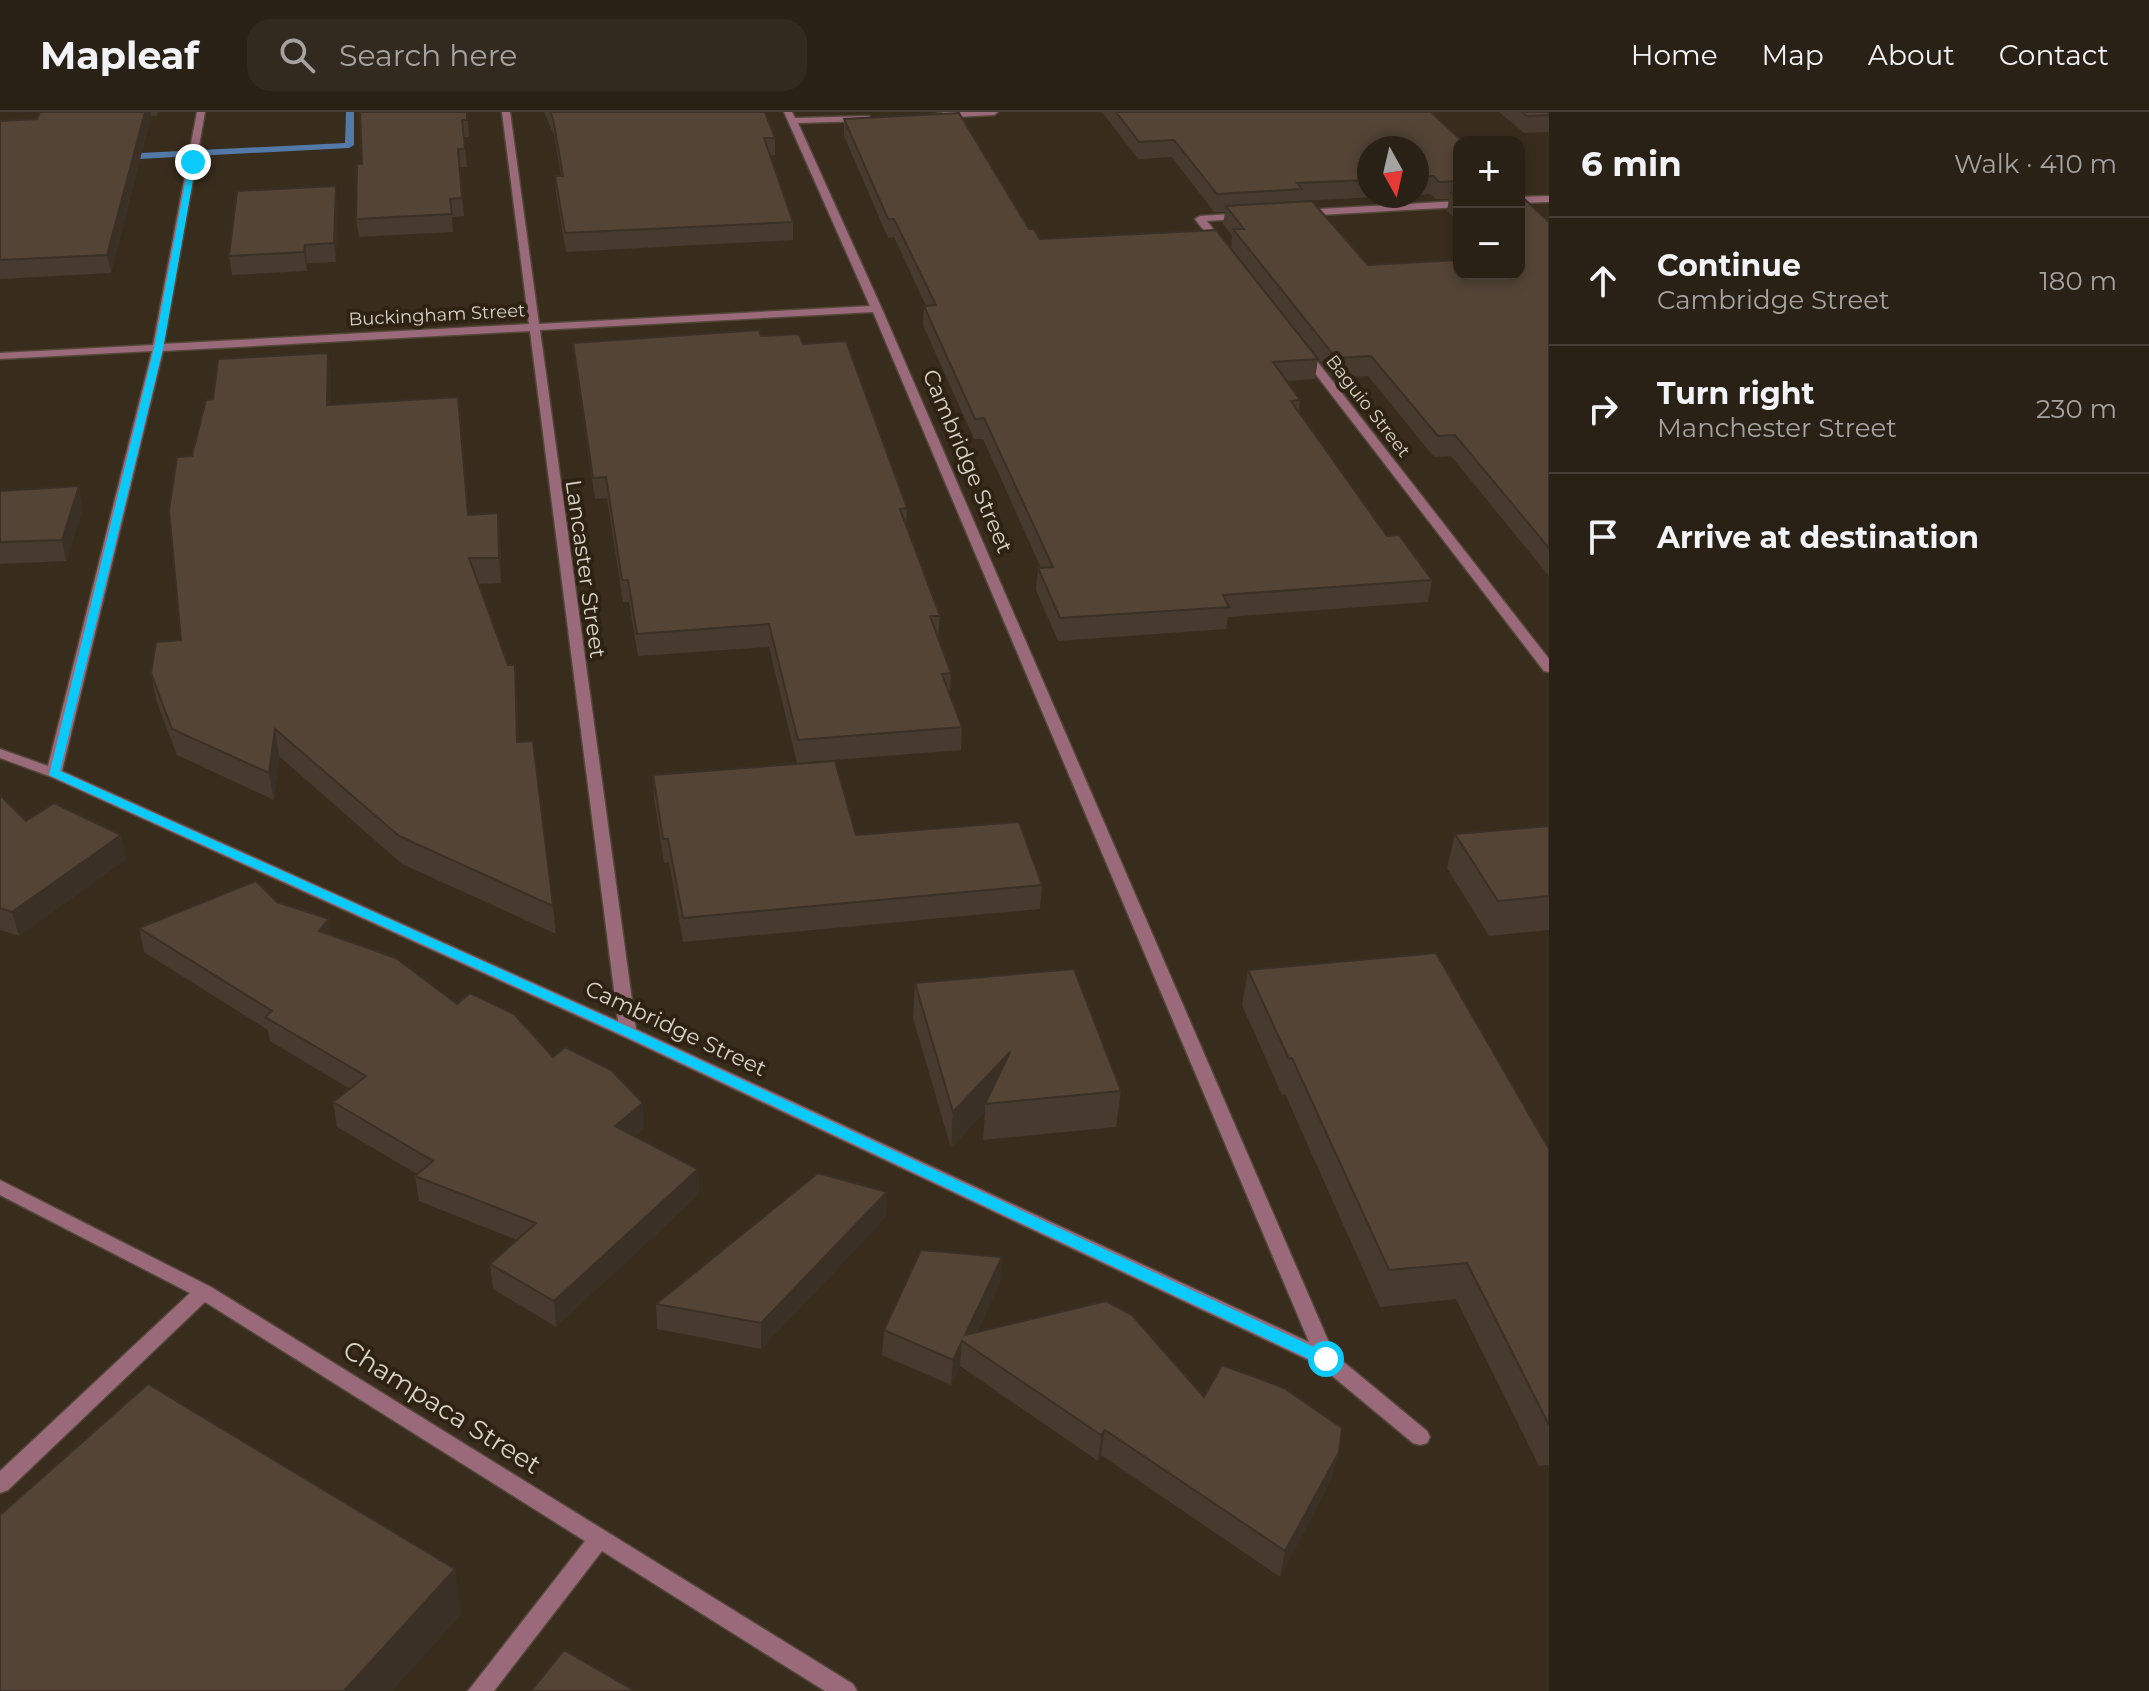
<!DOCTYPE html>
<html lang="en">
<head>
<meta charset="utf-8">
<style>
  :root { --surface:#2a2116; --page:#32291f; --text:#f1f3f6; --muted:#a5a3a1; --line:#463e35 }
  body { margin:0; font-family:Montserrat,sans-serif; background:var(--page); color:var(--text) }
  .controls { position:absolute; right:24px; top:24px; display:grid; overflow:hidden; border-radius:16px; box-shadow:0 4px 12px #0003 }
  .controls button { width:72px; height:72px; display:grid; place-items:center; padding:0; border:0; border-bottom:2px solid var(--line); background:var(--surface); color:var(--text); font:40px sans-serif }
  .compass { position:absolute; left:1357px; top:24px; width:72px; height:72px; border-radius:50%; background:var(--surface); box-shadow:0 4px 12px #0003; rotate:172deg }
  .stop { position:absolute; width:24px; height:24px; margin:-18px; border:6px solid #0acafa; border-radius:50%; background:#fff }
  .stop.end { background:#0acafa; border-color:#fff; box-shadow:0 2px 8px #0008 }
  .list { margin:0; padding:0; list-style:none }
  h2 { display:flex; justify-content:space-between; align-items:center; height:104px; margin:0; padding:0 32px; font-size:34px }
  h2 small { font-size:26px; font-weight:400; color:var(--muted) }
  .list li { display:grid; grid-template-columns:52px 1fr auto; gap:24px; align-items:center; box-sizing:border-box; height:128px; padding:0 32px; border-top:2px solid var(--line) }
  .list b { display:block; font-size:30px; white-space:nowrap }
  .list p { margin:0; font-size:26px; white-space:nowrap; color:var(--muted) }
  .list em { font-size:26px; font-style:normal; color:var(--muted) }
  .icon { flex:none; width:44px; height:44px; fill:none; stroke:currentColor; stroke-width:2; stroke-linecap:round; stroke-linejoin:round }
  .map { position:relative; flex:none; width:1549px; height:1579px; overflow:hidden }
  header { display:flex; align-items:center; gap:48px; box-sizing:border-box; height:112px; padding:0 40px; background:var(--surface); border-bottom:2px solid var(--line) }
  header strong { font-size:38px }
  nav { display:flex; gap:44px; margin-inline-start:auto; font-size:28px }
  .search { width:560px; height:72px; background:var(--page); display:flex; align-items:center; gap:20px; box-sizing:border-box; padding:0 28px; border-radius:24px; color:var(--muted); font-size:30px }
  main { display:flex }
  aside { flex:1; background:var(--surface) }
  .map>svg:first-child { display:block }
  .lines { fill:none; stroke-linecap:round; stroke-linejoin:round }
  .stream { fill:#5279a7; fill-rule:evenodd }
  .minor-casing { stroke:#524738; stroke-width:3 }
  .minor { fill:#9a6a7b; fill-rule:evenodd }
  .wall { fill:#473a2e }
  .shaded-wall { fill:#3a3026 }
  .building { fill:#534436; stroke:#3a3026; stroke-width:2 }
  .route { fill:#0acafa }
  .labels { text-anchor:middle; stroke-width:8; stroke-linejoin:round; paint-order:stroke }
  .far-street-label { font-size:18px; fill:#d9d2c8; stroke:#2e2213 }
  .street-label { font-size:22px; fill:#d9d2c8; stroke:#2e2213 }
  .near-street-label { font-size:26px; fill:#d9d2c8; stroke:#2e2213 }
</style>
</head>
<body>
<header>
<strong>Mapleaf</strong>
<div class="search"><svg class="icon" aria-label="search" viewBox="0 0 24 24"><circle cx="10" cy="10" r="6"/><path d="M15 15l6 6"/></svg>Search here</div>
<nav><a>Home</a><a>Map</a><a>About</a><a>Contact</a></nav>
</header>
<main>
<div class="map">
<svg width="1549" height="1579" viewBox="0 0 1549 1579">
  <rect width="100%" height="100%" fill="#382c1d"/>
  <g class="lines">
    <polygon class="stream" points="346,0 354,0 354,33 349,36 120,48 115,45 120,42 345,31"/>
    <g class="minor-casing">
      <g id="minor">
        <path d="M197,0H205L164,232L529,212L502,0H510L539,212L870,194L784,0H792L795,6L869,4L870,6L866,9L798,11L882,197L1334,1242L1427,1319L1430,1325L1427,1331L1420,1333L1413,1331L1319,1253L622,924L49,664L0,646V637L48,654L152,239L0,247V241L153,233ZM873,200L1309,1230L636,917L540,218ZM530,219L618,909L62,659L163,239Z"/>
        <polygon points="998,0 994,3 937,6 933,3 944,0"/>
        <polygon points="1549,84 1549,90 1519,91 1519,85"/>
        <polygon points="1459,89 1459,95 1302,104 1297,101 1302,98"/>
        <polygon points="1246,101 1249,102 1249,106 1207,109 1227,135 1222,138 1218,137 1195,107 1200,104"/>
        <polygon points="1301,239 1309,239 1549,547 1549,560 1544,559 1301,243"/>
        <polygon points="0,1068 211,1175 853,1572 857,1579 825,1579 602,1439 494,1579 468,1579 585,1429 205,1190 8,1378 0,1381 0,1359 190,1181 0,1083"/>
      </g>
    </g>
    <use href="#minor" class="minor"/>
  </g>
  <g class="wall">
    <polygon points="40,0 158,0 157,4 151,4 111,161 0,167 0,9 37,7"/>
    <polygon points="467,0 469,25 464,25 467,55 459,55 464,104 452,105 453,120 359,125 356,107 362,52"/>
    <polygon points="544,0 765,0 775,26 775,43 770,43 793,110 793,128 566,140 556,82 555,64 561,64 554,23"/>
    <polygon points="1102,0 1431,0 1459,30 1459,110 1447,99 1449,87 1436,87 1430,82 1417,83 1417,36 1369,36 1369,84 1394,84 1301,89 1368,153 1519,162 1549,110 1549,464 1451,344 1434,345 1368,264 1333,266 1231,136 1232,124 1223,112 1225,100 1214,100 1172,45 1138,47"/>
    <polygon points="1499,0 1549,0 1549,20 1524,21"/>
    <polygon points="844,7 1029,117 1040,127 1318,247 1315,267 1287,269 1300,288 1299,300 1387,424 1432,468 1428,490 1228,505 1226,517 1058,529 1036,478 1038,456 1041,456 983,327 974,327 923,213 924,194 926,194 894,125 888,126 844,24"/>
    <polygon points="338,92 336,150 307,151 307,159 232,163 229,144"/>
    <polygon points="761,224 803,232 907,396 906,412 940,504 938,526 951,561 950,582 962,615 961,638 797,651 769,535 638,544 629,490 623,490 607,386 595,387 575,251 573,231"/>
    <polygon points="328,241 331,264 330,292 468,403 498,401 500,425 501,471 479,472 517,579 518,630 553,794 556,822 402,752 279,644 274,688 177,643 156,588 151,561 181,528 192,344"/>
    <polygon points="0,379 83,395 66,449 0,452"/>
    <polygon points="653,663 856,723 1042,773 1040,797 683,830 669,750 664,751 654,686"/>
    <polygon points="0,683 26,709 121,723 126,747 19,824 0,818"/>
    <polygon points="1549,714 1549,818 1489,824 1447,756 1455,722"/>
    <polygon points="277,790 329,807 332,824 553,945 644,1016 635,1024 698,1057 699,1082 556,1215 493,1177 490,1152 517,1128 419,1089 415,1064 417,1062 337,1015 333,990 350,977 270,929 268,918 144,840 139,816"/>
    <polygon points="1248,858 1549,1037 1549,1353 1539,1354 1456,1187 1380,1195 1285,982 1282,983 1242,893"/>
    <polygon points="915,871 1121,979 1116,1015 983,1028 985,999 951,1036 913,906"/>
    <polygon points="886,1105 761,1237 657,1217 656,1192"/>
    <polygon points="1002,1145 1000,1170 977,1220 1204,1285 1332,1366 1280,1465 1101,1343 1098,1349 960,1254 951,1273 882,1243 884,1218"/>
  </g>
  <g class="shaded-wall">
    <polygon points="145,0 151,0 151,4 111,161 107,143"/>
    <polygon points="336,74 338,92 336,150 334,131"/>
    <polygon points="305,133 307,151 307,159 304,140"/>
    <polygon points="328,241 331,264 330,316 327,293"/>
    <polygon points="79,374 83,395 66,449 62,428"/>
    <polygon points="498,401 500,425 501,471 499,446"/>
    <polygon points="515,553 517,579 519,657 517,630"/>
    <polygon points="275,617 279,644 274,688 269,661"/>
    <polygon points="121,723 126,747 19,824 12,800"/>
    <polygon points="329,807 333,831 319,819"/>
    <polygon points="1010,940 985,992 985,999 951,1036 953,1000"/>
    <polygon points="643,991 644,1016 617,1039 615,1014"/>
    <polygon points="698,1057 699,1082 556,1215 554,1189"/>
    <polygon points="887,1080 886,1105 761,1237 761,1211"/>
    <polygon points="1002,1145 1000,1170 970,1234 965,1223"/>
    <polygon points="962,1229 960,1254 951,1273 953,1248"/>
    <polygon points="1105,1318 1101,1343 1098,1349 1101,1323"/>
    <polygon points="1339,1340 1332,1366 1280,1465 1285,1439"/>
    <polygon points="455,1457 462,1502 392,1579 344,1579"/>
  </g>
  <g class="building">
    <polygon points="40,0 145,0 107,143 0,148 0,9 37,7"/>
    <polygon points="360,0 467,0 467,8 462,8 465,37 458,37 462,86 450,87 452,102 356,107 357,52 362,52"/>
    <polygon points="550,0 765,0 775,26 764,26 793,110 565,121 555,64 563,64 553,6"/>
    <polygon points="1116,0 1431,0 1463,30 1459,30 1459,69 1439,70 1434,64 1417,65 1417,36 1369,36 1369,68 1297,71 1302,77 1217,82 1174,28 1139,30"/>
    <polygon points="1522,0 1549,0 1549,3 1527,4"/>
    <polygon points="959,1 1029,117 1034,117 1040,127 1216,118 1318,247 1273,250 1300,288 1291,289 1387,424 1399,423 1432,468 1223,483 1229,495 1060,506 1038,456 1053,455 984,306 975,307 924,194 936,193 894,107 888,107 844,7"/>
    <polygon points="336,74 334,131 305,133 304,140 229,144 237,79"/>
    <polygon points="1459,80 1459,89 1451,81"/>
    <polygon points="1519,82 1549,110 1549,436 1455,323 1438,324 1371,244 1336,246 1233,117 1244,117 1226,94 1312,89 1368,153 1459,148 1459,162 1519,162"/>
    <polygon points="759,218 761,224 799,222 803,232 846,229 907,396 900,397 940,504 930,504 951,561 942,562 962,615 798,628 769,512 637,522 628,468 622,468 606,365 593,366 573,231"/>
    <polygon points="328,241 327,293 458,285 468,403 498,401 499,446 469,446 508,553 515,553 517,630 533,629 553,794 399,724 275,617 269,661 172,617 151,561 156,530 181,528 169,398 177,345 192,344 206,288 213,287 218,247"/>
    <polygon points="79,374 62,428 0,430 0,379"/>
    <polygon points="835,649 856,723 1019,710 1042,773 683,806 668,727 663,727 653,663"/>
    <polygon points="0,683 26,709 54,691 121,723 12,800 0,796"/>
    <polygon points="1549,714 1549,784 1498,789 1455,722"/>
    <polygon points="256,769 277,790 329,807 319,819 396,846 457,892 470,881 514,902 553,945 565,935 611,958 643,991 615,1014 698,1057 554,1189 490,1152 536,1111 415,1064 433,1049 333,990 366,964 265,905 272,899 139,816"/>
    <polygon points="1436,841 1549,1037 1549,1313 1467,1151 1389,1158 1292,946 1289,947 1248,858"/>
    <polygon points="1074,857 1121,979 985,992 1010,940 953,1000 915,871"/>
    <polygon points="818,1061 887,1080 761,1211 656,1192"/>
    <polygon points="921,1138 1002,1145 965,1223 1106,1189 1132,1203 1204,1285 1222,1253 1284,1276 1342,1316 1339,1340 1285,1439 1105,1318 1101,1323 962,1229 953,1248 884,1218"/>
    <polygon points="148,1272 455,1457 344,1579 0,1579 0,1403"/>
    <polygon points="564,1538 635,1579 531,1579"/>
  </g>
  <polygon class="route" points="193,48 196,50 163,236 60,659 633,917 1331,1243 1334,1247 1331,1252 1320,1252 623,923 49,663 154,236 189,50"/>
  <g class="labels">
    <g class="far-street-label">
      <text transform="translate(437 203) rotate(-3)" y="6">Buckingham Street</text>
      <text transform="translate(1368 294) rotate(52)" y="6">Baguio Street</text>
    </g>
    <g class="street-label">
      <text transform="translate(968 349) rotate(67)" y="8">Cambridge Street</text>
      <text transform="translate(586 457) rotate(82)" y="8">Lancaster Street</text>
      <text transform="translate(676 916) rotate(25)" y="8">Cambridge Street</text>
    </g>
    <g class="near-street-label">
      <text transform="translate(442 1295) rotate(32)" y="9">Champaca Street</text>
    </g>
  </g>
</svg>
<div class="controls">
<button>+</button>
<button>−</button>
</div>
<svg class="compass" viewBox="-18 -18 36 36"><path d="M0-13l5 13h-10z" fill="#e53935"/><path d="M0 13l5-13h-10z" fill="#a5a3a1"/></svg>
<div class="stop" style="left:1326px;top:1247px"></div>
<div class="stop end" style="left:193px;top:50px"></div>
</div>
<aside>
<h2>6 min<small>Walk · 410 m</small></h2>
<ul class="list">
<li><svg class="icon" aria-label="ahead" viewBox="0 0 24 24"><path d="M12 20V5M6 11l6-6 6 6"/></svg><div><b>Continue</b><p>Cambridge Street</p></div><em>180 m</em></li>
<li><svg class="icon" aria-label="right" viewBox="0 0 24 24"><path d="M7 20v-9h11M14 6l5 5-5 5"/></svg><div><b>Turn right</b><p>Manchester Street</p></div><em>230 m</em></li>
<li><svg class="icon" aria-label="arrive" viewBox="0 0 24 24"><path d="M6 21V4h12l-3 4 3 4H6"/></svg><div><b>Arrive at destination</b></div></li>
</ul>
</aside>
</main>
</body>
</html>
